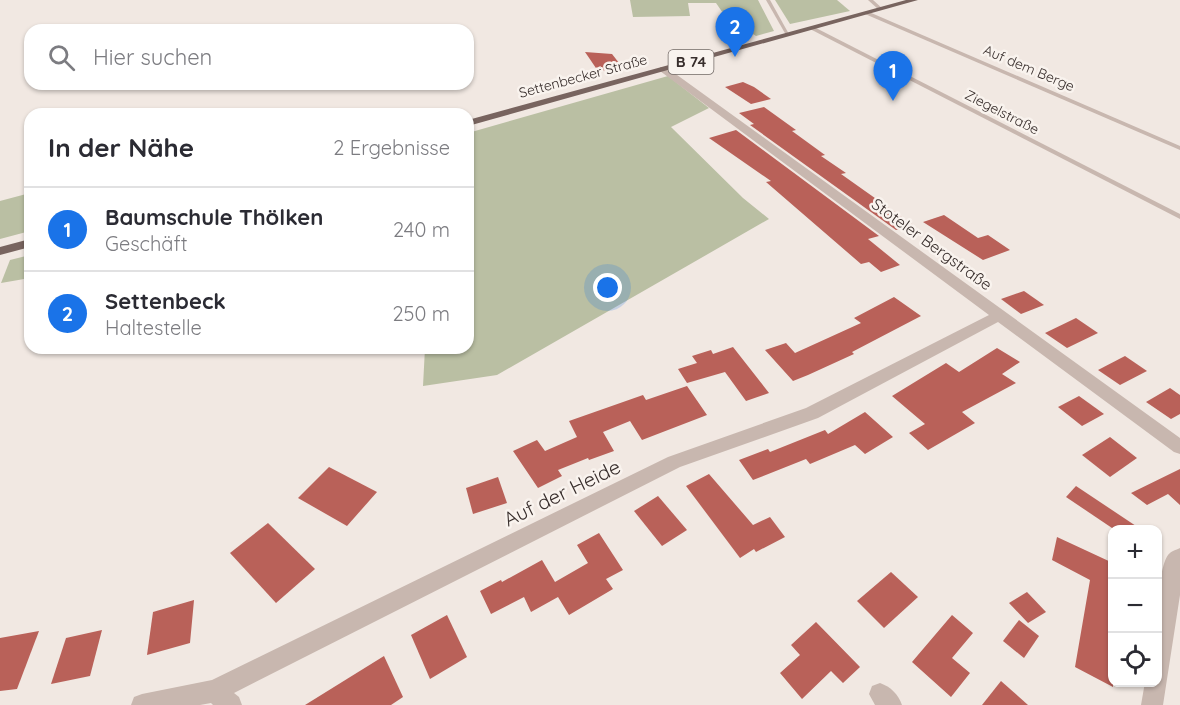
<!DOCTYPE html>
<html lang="de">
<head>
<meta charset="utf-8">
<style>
  :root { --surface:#fff; --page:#f7f7f7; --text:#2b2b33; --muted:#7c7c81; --line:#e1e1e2; --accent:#1a73e8 }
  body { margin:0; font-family:Quicksand,sans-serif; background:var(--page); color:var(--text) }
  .controls { position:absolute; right:18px; bottom:18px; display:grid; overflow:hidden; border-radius:12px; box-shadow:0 2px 4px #0004 }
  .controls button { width:54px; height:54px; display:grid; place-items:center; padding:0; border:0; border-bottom:2px solid var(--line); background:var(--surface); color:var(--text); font:30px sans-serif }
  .you { position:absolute; left:608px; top:288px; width:21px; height:21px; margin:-15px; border:4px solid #fff; border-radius:50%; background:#1a73e8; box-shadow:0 0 0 9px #1a73e833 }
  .badge { display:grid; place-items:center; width:39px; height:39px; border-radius:50%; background:var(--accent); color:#fff; font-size:20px; font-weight:700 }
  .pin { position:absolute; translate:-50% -50px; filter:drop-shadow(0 2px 3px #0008) }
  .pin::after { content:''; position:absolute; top:32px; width:21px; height:18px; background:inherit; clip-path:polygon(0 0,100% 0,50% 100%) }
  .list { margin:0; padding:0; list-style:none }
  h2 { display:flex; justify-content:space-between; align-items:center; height:78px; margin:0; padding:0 24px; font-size:26px }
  h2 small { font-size:20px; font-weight:400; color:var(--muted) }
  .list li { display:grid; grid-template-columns:39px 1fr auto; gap:18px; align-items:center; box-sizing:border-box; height:84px; padding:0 24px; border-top:2px solid var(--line) }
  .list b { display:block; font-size:22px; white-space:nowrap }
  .list p { margin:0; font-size:20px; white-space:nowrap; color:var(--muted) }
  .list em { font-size:20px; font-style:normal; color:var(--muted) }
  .icon { flex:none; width:33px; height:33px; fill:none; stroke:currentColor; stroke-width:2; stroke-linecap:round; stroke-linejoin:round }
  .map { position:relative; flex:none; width:1180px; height:705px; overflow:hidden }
  .search { position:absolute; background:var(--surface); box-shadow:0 2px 4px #0004; left:24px; top:24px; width:450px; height:66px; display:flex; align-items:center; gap:15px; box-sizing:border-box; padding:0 21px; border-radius:18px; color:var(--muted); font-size:22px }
  .panel { position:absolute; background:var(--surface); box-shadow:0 2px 4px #0004; left:24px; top:108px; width:450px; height:246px; border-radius:18px }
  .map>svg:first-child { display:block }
  .green { fill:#babfa3 }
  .building { fill:#b96159 }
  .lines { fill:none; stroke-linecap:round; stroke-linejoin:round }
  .service { fill:#c8b7af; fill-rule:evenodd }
  .minor { fill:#c8b7af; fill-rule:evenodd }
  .primary { fill:#78645f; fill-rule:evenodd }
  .labels { text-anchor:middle; stroke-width:5; stroke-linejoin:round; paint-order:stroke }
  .far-street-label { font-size:14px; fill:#382e2c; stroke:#f9f3ee }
  .shield { fill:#f9f3ee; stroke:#726966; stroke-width:1.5 }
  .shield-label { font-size:15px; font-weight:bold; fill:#382e2c }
  .street-label { font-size:16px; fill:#382e2c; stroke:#f9f3ee }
  .near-street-label { font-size:20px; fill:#382e2c; stroke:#f9f3ee }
</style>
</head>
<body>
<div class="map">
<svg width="1180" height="705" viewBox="0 0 1180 705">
  <rect width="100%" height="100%" fill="#f1e8e2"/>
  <g class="green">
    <polygon points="630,0 758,0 774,31 756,36 725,16 716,3 688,3 690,16 633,17"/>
    <polygon points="775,0 837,0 850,11 790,24"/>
    <polygon points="668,76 709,108 671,127 743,198 769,219 497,375 423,386 425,348 468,348 468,133"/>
    <polygon points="30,193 30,231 0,239 0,201"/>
    <polygon points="30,255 30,278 1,283 10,260"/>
  </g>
  <g class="building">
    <polygon points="585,52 612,54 623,68 598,71"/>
    <polygon points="743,82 754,87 771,99 751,104 725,87"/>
    <polygon points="764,107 796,130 792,131 825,155 821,156 846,173 841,174 913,225 896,230 750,125 754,124 739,113"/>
    <polygon points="736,130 879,236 868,239 900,265 881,272 869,262 861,264 766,182 771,181 709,138"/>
    <polygon points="944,215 978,238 988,235 1010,250 983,260 923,222"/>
    <polygon points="1024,291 1044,305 1021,314 1001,299"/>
    <polygon points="894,297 921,316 852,352 854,354 808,375 793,381 765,350 786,343 795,353 861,323 854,318"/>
    <polygon points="1076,318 1098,333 1067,348 1045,333"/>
    <polygon points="733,347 769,393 746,401 725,372 687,383 678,369 697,363 692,356 711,350 713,354"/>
    <polygon points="997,348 1020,362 1002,374 1016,383 962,412 975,423 928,450 909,433 925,424 892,396 946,363 959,372"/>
    <polygon points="1125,356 1147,371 1120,385 1098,370"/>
    <polygon points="687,386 707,415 642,440 630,421 603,432 614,451 589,460 588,458 558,470 562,476 538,488 513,451 537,440 545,451 577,437 569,421 643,395 646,400"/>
    <polygon points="1170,388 1180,395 1180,414 1171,419 1146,402"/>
    <polygon points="1079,396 1104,414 1082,426 1058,407"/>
    <polygon points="865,412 893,437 865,454 855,445 810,464 806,459 753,480 739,460 768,449 770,452 825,430 828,434"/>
    <polygon points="1110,437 1137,458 1110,477 1082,455"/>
    <polygon points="329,467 377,492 347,526 298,498"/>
    <polygon points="1180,469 1180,505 1168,494 1147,505 1131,493"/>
    <polygon points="709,474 753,525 770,517 785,537 756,552 754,549 740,558 686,486"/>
    <polygon points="498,477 507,503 473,514 466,488"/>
    <polygon points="1076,486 1142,530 1115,530 1066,497"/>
    <polygon points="658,496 687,530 662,546 634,511"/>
    <polygon points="268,523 315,569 276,603 230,553"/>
    <polygon points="599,533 623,570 606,579 613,589 569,615 558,597 531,612 524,597 491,614 480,591 501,580 502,582 542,560 555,582 588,563 577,545"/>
    <polygon points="1057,537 1113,563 1113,687 1075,667 1090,580 1052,560"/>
    <polygon points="891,572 918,597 884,628 857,601"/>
    <polygon points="1027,592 1046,612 1028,623 1009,603"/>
    <polygon points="194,600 190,643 147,655 153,612"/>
    <polygon points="447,615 467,657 430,679 411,635"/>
    <polygon points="952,615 973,633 952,658 970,673 951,697 912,662"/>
    <polygon points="1019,620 1039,636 1024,658 1003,641"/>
    <polygon points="816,622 860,667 843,683 831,671 802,699 780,673 800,655 791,645"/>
    <polygon points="102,630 90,676 51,684 66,638"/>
    <polygon points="39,631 17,689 0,691 0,638"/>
    <polygon points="384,656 403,697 391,705 305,705"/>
    <polygon points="1001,681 1028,705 982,705"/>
  </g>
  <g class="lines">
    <g class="service">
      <polygon points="766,0 770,0 790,36 786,35"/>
      <polygon points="868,0 873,0 883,9 879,10"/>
      <polygon points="865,12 869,12 1180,146 1180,150 865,14"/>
      <polygon points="810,27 814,27 1180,214 1180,219 810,29"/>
    </g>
    <g class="minor">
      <polygon points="660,67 666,67 1180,438 1180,454 1174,452 998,322 818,418 680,467 234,693 239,697 242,705 213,705 211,703 200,705 131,705 134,697 142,694 212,680 668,457 806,408 989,315 660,71"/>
      <path d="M1180,548V595L1163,705H1141L1145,682H1158C1158,656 1154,575 1168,555C1171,551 1176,550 1180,548Z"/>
      <path d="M880,683C891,687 898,694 902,705H875L869,694L872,686Z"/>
    </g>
    <g class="primary">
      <polygon points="906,0 918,0 468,126 468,120"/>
      <polygon points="30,239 30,247 0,255 0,247"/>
    </g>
  </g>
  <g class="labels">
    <g class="far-street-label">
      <text transform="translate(1029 68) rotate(23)" y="5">Auf dem Berge</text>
      <text transform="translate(583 76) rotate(-15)" y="5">Settenbecker Straße</text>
      <text transform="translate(1002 112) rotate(27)" y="5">Ziegelstraße</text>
    </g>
    <rect class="shield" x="668.5" y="50" width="45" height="24" rx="4.5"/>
    <g class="shield-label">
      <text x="691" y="67">B 74</text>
    </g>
    <g class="street-label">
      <text transform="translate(932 244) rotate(36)" y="6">Stoteler Bergstraße</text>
    </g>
    <g class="near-street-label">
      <text transform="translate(562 493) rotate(-26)" y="7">Auf der Heide</text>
    </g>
  </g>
</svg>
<div class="controls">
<button>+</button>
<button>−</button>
<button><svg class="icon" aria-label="locate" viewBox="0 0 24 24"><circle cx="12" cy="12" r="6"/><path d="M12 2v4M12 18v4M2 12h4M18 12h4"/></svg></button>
</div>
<div class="you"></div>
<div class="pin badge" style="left:893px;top:101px">1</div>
<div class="pin badge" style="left:735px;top:57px">2</div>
<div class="search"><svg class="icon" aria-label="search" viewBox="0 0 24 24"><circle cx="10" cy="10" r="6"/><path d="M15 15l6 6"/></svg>Hier suchen</div>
<section class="panel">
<h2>In der Nähe<small>2 Ergebnisse</small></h2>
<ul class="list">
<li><span class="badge">1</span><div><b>Baumschule Thölken</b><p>Geschäft</p></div><em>240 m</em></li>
<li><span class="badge">2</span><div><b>Settenbeck</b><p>Haltestelle</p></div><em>250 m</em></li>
</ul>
</section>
</div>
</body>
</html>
